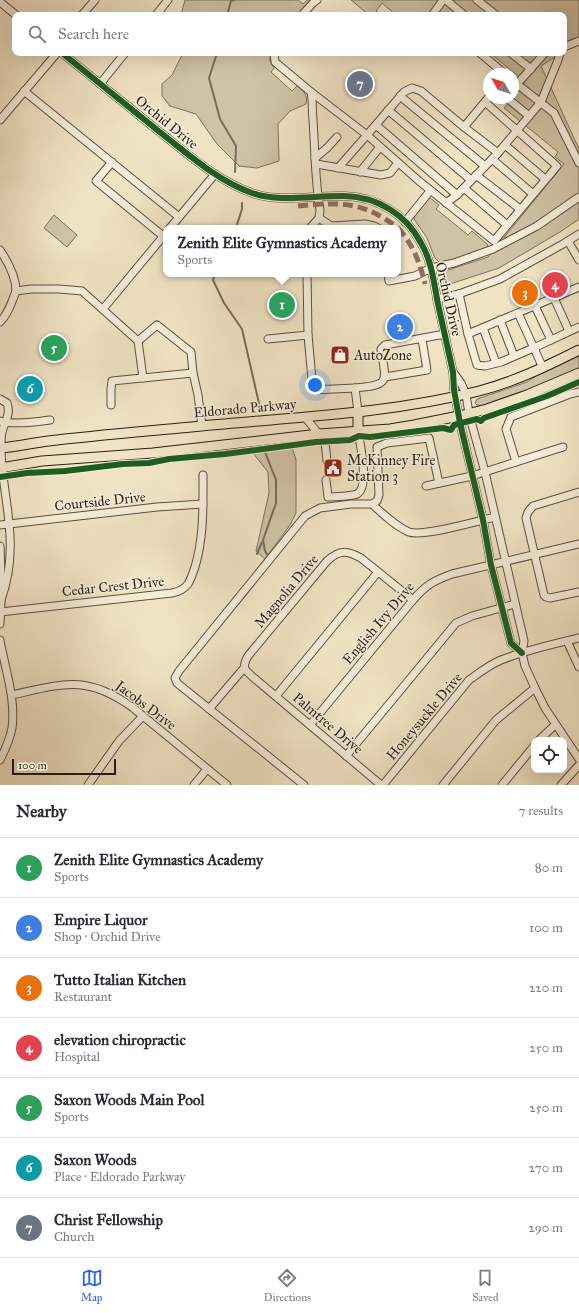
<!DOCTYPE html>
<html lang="en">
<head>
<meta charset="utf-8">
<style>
  :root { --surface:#fff; --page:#f7f7f7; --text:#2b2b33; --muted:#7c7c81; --line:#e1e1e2; --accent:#2563eb }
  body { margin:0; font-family:"IM FELL Great Primer",serif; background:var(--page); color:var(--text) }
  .controls { position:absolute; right:12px; bottom:12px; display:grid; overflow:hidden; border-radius:8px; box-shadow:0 4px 16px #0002 }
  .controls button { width:36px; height:36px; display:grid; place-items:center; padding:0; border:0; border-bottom:1px solid var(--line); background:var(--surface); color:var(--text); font:20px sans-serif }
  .compass { position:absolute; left:483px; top:68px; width:36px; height:36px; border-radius:50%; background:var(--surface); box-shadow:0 4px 16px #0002; rotate:309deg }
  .scale { position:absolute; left:12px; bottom:10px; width:104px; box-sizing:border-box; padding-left:4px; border:2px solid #2c1e13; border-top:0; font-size:11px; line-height:14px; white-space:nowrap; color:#2c1e13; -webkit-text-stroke:3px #f5edd9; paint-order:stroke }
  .you { position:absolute; left:315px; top:385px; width:14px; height:14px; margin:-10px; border:3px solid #fff; border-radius:50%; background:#1a73e8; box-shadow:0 0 0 6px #1a73e833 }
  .badge { display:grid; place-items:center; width:26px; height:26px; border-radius:50%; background:var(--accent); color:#fff; font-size:13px; font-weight:700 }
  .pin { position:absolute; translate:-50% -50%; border:2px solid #fff; box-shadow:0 1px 4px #0006 }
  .popup { position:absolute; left:163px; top:225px; width:238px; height:52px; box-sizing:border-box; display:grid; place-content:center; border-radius:8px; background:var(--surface); filter:drop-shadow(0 1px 3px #0005); font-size:13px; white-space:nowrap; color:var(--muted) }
  .popup b { font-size:15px; color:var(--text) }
  .popup::after { content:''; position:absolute; left:50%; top:100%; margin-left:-8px; border:8px solid transparent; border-top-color:var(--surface) }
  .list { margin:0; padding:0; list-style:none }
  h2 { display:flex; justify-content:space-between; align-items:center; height:52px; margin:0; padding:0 16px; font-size:17px }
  h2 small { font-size:13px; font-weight:400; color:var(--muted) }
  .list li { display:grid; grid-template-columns:26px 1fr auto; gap:12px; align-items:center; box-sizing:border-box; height:60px; padding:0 16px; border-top:1px solid var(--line) }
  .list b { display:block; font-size:15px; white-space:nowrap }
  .list p { margin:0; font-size:13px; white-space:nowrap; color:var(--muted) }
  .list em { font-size:13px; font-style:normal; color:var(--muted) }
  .icon { flex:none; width:22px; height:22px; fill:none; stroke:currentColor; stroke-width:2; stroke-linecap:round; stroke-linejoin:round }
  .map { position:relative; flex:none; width:579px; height:785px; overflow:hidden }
  .search { position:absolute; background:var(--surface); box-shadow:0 4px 16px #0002; left:12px; right:12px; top:12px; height:44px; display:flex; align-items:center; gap:10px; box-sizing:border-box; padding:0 14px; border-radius:8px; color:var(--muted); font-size:15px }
  .sheet { height:472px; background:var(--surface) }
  nav { display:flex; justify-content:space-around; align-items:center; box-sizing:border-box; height:56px; border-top:1px solid var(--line); background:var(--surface); font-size:11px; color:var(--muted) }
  nav a { display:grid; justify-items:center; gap:2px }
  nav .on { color:var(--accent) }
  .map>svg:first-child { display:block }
  .green { fill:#cfc2a6; stroke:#7e705c }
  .water { fill:#ada088; stroke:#796c59 }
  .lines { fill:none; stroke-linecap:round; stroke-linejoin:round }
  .stream { stroke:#796c59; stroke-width:2 }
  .minor-casing { stroke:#5d4f3f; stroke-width:9 }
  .major-casing { stroke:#2c1e13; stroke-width:11 }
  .minor { stroke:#f5edd9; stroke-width:7 }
  .major { stroke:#f0e3c4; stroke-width:9 }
  .quiet { stroke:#8d6e63; stroke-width:5; stroke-dasharray:10 5; stroke-linecap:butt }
  .cycleway-casing { stroke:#f5edd9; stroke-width:8 }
  .cycleway { stroke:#1b5e20; stroke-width:6 }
  .labels { text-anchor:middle; stroke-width:3; stroke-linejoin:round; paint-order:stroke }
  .street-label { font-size:14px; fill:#2c1e13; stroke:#f5edd9 }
  .poi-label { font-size:14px; fill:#2c1e13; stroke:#f5edd9; text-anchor:start }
</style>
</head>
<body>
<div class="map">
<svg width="579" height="785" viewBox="0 0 579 785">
  <rect width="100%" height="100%" fill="#f0e3c4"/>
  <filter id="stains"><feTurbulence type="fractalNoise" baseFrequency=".005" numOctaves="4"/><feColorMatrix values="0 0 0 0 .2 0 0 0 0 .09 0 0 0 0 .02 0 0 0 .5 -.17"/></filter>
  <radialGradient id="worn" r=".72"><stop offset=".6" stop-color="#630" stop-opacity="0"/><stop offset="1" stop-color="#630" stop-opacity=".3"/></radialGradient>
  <g class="green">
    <polygon points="185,0 298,0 303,4 307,0 310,0 297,15 181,15"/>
    <polygon points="351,0 579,0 579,40 564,51 564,15 396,15 382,3 376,11 381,15 369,15"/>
    <path d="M183,53H270V61L274,68L271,72L292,91L297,86C304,91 308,95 306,104L290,111L278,124L279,161L257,168L239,166L217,144L196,114L170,106L162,96V84L172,75Z"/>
    <polygon points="490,53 561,53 541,66 579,149 579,219 560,232 499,268 447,285 443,284 442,274 445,271 488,257 564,164 555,157 558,152 504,108 525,82"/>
    <polygon points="429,197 439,205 436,209 468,235 472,231 488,245 486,248 441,264 435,258 427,238 414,219 415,214"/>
    <polygon points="54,215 77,235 67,247 44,228"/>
    <polygon points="579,356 579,369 545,385 482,406 477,405 475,403 477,399 480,398 527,382 539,374"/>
    <polygon points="291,444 296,460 296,513 290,525 265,559 256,551 269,493 268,472 253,453 253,449"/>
  </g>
  <polygon class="water" points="49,337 67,351 60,359 42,345"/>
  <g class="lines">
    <g class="stream">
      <polyline points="227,15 231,1 234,0"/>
      <polyline points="217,53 209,78 220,119 236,146 235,172"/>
      <polyline points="236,228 242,209 242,203"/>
      <polyline points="215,274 213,280 224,303 242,329 261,412"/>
      <polyline points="265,452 276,480 276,503 263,540 265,551 268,556"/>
      <polyline points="257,554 262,542"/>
    </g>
    <g class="minor-casing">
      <g id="minor">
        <polyline points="446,0 464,15"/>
        <polyline points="477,0 496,15"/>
        <polyline points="0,2 16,15"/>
        <polyline points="82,15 95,0"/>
        <polyline points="156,15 168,0"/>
        <polyline points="302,15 313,3 317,0"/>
        <polyline points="434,15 433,14 443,0"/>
        <polyline points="564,47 579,41"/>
        <path d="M62,53C95,80 128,106 161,133C189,155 218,181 252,193C279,203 316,195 345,196C377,197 406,214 421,243C432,261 434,284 438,304C443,327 448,349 453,372L454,390L460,423L483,520L491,565L511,643L522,653"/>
        <path d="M274,53L275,62L311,92C313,101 312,111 313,120C315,150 315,181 320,210L319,218L310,228"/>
        <polyline points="480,53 505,74"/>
        <polyline points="511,53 531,69"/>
        <polyline points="513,81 554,113 579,163"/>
        <polyline points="100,84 125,53"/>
        <polyline points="517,84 544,54 543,53"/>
        <polyline points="24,91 179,217"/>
        <polyline points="311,92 367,135 338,168"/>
        <polyline points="400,96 485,166"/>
        <polyline points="507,98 529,116"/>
        <polyline points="388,110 471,180"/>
        <polyline points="0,120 57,53"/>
        <polyline points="376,125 457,195"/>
        <polyline points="464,127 421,91 412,88 404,92 367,135 419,181 494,241 557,166 485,102"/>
        <polyline points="505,145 545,179"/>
        <polyline points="498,153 541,102 558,60 560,53"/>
        <polyline points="315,158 327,148 337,137"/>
        <polyline points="492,159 533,194"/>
        <polyline points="112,162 96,181 163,236"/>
        <polyline points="316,164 381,175 390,173 398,163"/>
        <polyline points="360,172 380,147"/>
        <polyline points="476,175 520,209"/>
        <polyline points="464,188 507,225"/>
        <polyline points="446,203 457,195 498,153 464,127 489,97"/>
        <polyline points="319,218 331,226 365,224 374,226 378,228"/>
        <polyline points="405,222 430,191"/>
        <polyline points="170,228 215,174"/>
        <polyline points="568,241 579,260"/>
        <path d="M0,250C8,262 16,276 16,291"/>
        <polyline points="307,274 308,335 313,390 355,388 358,412"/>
        <polyline points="388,274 389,281 415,276 431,268 454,263 493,249 537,226 579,197"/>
        <polyline points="459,294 468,334 477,365 485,366 501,362 538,346 579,327"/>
        <polyline points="554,298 569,331"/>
        <polyline points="437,299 459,294 500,279 563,244 579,234"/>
        <polyline points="535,306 551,340"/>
        <polyline points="103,309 166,233"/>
        <polyline points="518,313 543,368"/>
        <polyline points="500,320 514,356"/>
        <path d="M0,322C8,314 12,302 16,291L31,289H59L82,291L138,341L143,378"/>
        <polyline points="483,328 496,363"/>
        <polyline points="468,334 579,287"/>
        <polyline points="268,339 308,335"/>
        <polyline points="138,341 157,325 191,352 193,373 198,395 202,426"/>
        <polyline points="453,372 461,383 466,394 469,414 485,472 524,641 522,653 525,666 535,688 545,708 579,759"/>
        <polyline points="385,377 427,370 422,339"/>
        <path d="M355,388C391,385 386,382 381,349L385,345L445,334"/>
        <path d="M0,399L7,403C11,414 5,421 2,432C1,437 1,442 1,447C1,473 7,498 9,524C12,550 10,575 1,600"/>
        <polyline points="111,405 111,389 112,381 193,373"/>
        <polyline points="305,417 325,442 327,461"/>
        <path d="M0,421C13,425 36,422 50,420"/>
        <polyline points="516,462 506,429 511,417 570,394 579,392"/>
        <path d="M326,480L328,497C334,497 352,496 357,494C370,487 360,444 358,431"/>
        <polyline points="426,486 472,476 563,447"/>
        <polyline points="579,492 533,506 528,512 526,518 544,595 546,597 550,598 579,592"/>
        <path d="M372,504C383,514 395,526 409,532C422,537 479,521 495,517"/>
        <polyline points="0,525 157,507 203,504"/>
        <path d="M0,546C1,572 2,599 0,624"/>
        <path d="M0,612L172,593C178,592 184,589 188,584C191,579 193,573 195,567C204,537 203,506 203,475"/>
        <path d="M0,640C5,669 16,699 12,728C10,739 5,750 0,760"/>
        <polyline points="567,641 579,667"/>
        <path d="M12,695C62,684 86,674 132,707L227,785"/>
        <polyline points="276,696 378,572"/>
        <polyline points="209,709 244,668"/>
        <path d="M310,725L413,600C426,585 433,581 452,574L579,544"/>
        <polyline points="539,740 555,725"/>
        <polyline points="346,756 456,623 472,616 515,604"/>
        <polyline points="88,785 119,741 143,716"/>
        <polyline points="194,785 207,769"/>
        <polyline points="304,785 177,683 175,678 179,671 305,516 320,508 351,504 372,504 377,501 379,495 377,447 387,443 429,438 439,483"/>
        <path d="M381,785L254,678C245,670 241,668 248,656L327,561C339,550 346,550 361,558L413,600"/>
        <path d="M383,785L469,680C479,673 489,665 501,660C526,650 553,644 579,638"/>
        <polyline points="443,785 496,720 535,688"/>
        <polyline points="502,785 534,746"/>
        <polyline points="561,785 579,765"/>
      </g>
    </g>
    <g class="major-casing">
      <g id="major">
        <polyline points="358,412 358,431"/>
        <path d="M0,448C16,447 32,443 48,441C99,435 150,431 201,426C294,417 388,414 479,391C514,382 547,366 579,350"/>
        <polyline points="0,468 42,461 153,453 319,434 390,429 414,425 459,416 487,409 527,395 579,373"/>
      </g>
    </g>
    <use href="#minor" class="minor"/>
    <use href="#major" class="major"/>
    <g class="quiet">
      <path d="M298,206C340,202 363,201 398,228"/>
      <path d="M398,228C413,244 420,263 425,284"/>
    </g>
    <g class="cycleway-casing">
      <g id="cycleway">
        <path d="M62,53C95,80 128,106 161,133C189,155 218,181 252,193C279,203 316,195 345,196C377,197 406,214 421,243C432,261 434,284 438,304C443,327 448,349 453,372L454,390L460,423L483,520L491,565L511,643L522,653"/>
        <polyline points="0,477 27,473 65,471 123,464 149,463 169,459 225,454 316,442 350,440 359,436 370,437 443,428 451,430 454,425 477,419 481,421 484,418 547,396 579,382"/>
      </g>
    </g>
    <use href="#cycleway" class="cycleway"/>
  </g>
  <defs>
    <g id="shop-square" transform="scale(1)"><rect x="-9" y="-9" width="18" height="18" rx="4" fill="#8f2418" stroke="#f5edd9"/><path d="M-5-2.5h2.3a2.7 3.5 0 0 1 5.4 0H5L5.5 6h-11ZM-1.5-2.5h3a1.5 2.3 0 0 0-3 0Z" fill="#fff"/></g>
    <g id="civic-square" transform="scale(1)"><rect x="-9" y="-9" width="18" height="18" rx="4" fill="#8f2418" stroke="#f5edd9"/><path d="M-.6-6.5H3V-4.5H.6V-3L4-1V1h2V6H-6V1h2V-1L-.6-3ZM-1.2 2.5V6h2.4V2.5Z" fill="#fff"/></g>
  </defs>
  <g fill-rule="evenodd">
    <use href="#shop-square" x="340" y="355"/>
    <use href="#civic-square" x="333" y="468"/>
  </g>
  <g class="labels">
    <g class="street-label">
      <text transform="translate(167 122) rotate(39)" y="5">Orchid Drive</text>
      <text transform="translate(449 299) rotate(77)" y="5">Orchid Drive</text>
      <text transform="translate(245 408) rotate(-5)" y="5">Eldorado Parkway</text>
      <text transform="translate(100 501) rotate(-6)" y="5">Courtside Drive</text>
      <text transform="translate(113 586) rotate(-6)" y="5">Cedar Crest Drive</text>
      <text transform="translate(286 591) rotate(-50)" y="5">Magnolia Drive</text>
      <text transform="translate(378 623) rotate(-50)" y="5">English Ivy Drive</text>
      <text transform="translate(146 705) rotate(37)" y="5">Jacobs Drive</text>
      <text transform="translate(424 716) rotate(-50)" y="5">Honeysuckle Drive</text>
      <text transform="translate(328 723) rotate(40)" y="5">Palmtree Drive</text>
    </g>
    <g class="poi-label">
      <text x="354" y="360">AutoZone</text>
      <text x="347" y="465">McKinney Fire<tspan x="347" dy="16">Station 3</tspan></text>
    </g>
  </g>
  <rect width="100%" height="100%" filter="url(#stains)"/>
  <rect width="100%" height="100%" fill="url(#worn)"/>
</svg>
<div class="controls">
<button><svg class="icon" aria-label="locate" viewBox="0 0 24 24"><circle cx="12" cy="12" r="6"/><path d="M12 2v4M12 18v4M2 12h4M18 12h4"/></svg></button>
</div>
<svg class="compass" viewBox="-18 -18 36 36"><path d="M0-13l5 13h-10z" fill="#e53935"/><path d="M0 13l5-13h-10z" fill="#7c7c81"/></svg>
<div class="scale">100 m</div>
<div class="you"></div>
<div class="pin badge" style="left:282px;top:305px;background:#2e9e5b">1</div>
<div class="popup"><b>Zenith Elite Gymnastics Academy</b>Sports</div>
<div class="pin badge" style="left:400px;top:327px;background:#3f7fe0">2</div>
<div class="pin badge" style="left:525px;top:293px;background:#e8710a">3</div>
<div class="pin badge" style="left:555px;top:285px;background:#e0444e">4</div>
<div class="pin badge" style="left:54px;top:348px;background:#2e9e5b">5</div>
<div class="pin badge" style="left:30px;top:389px;background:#0f9aa8">6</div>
<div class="pin badge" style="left:360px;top:84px;background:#6b7280">7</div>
<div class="search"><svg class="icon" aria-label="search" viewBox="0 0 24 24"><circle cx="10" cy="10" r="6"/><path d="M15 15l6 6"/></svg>Search here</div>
</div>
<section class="sheet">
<h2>Nearby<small>7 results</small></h2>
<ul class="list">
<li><span class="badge" style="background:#2e9e5b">1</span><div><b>Zenith Elite Gymnastics Academy</b><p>Sports</p></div><em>80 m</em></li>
<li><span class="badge" style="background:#3f7fe0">2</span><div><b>Empire Liquor</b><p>Shop · Orchid Drive</p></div><em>100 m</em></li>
<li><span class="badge" style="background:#e8710a">3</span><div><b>Tutto Italian Kitchen</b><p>Restaurant</p></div><em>220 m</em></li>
<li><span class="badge" style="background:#e0444e">4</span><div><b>elevation chiropractic</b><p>Hospital</p></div><em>250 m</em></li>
<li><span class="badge" style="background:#2e9e5b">5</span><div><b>Saxon Woods Main Pool</b><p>Sports</p></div><em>250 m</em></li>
<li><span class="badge" style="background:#0f9aa8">6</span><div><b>Saxon Woods</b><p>Place · Eldorado Parkway</p></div><em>270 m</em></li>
<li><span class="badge" style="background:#6b7280">7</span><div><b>Christ Fellowship</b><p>Church</p></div><em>290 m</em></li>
</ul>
</section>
<nav>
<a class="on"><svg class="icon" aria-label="map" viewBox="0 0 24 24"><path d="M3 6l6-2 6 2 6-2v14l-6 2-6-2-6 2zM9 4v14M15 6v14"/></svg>Map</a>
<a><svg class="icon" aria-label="directions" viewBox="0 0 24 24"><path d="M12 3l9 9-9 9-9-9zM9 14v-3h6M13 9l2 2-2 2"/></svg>Directions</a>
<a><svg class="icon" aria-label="saved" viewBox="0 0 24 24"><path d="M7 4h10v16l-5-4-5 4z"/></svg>Saved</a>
</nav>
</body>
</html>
